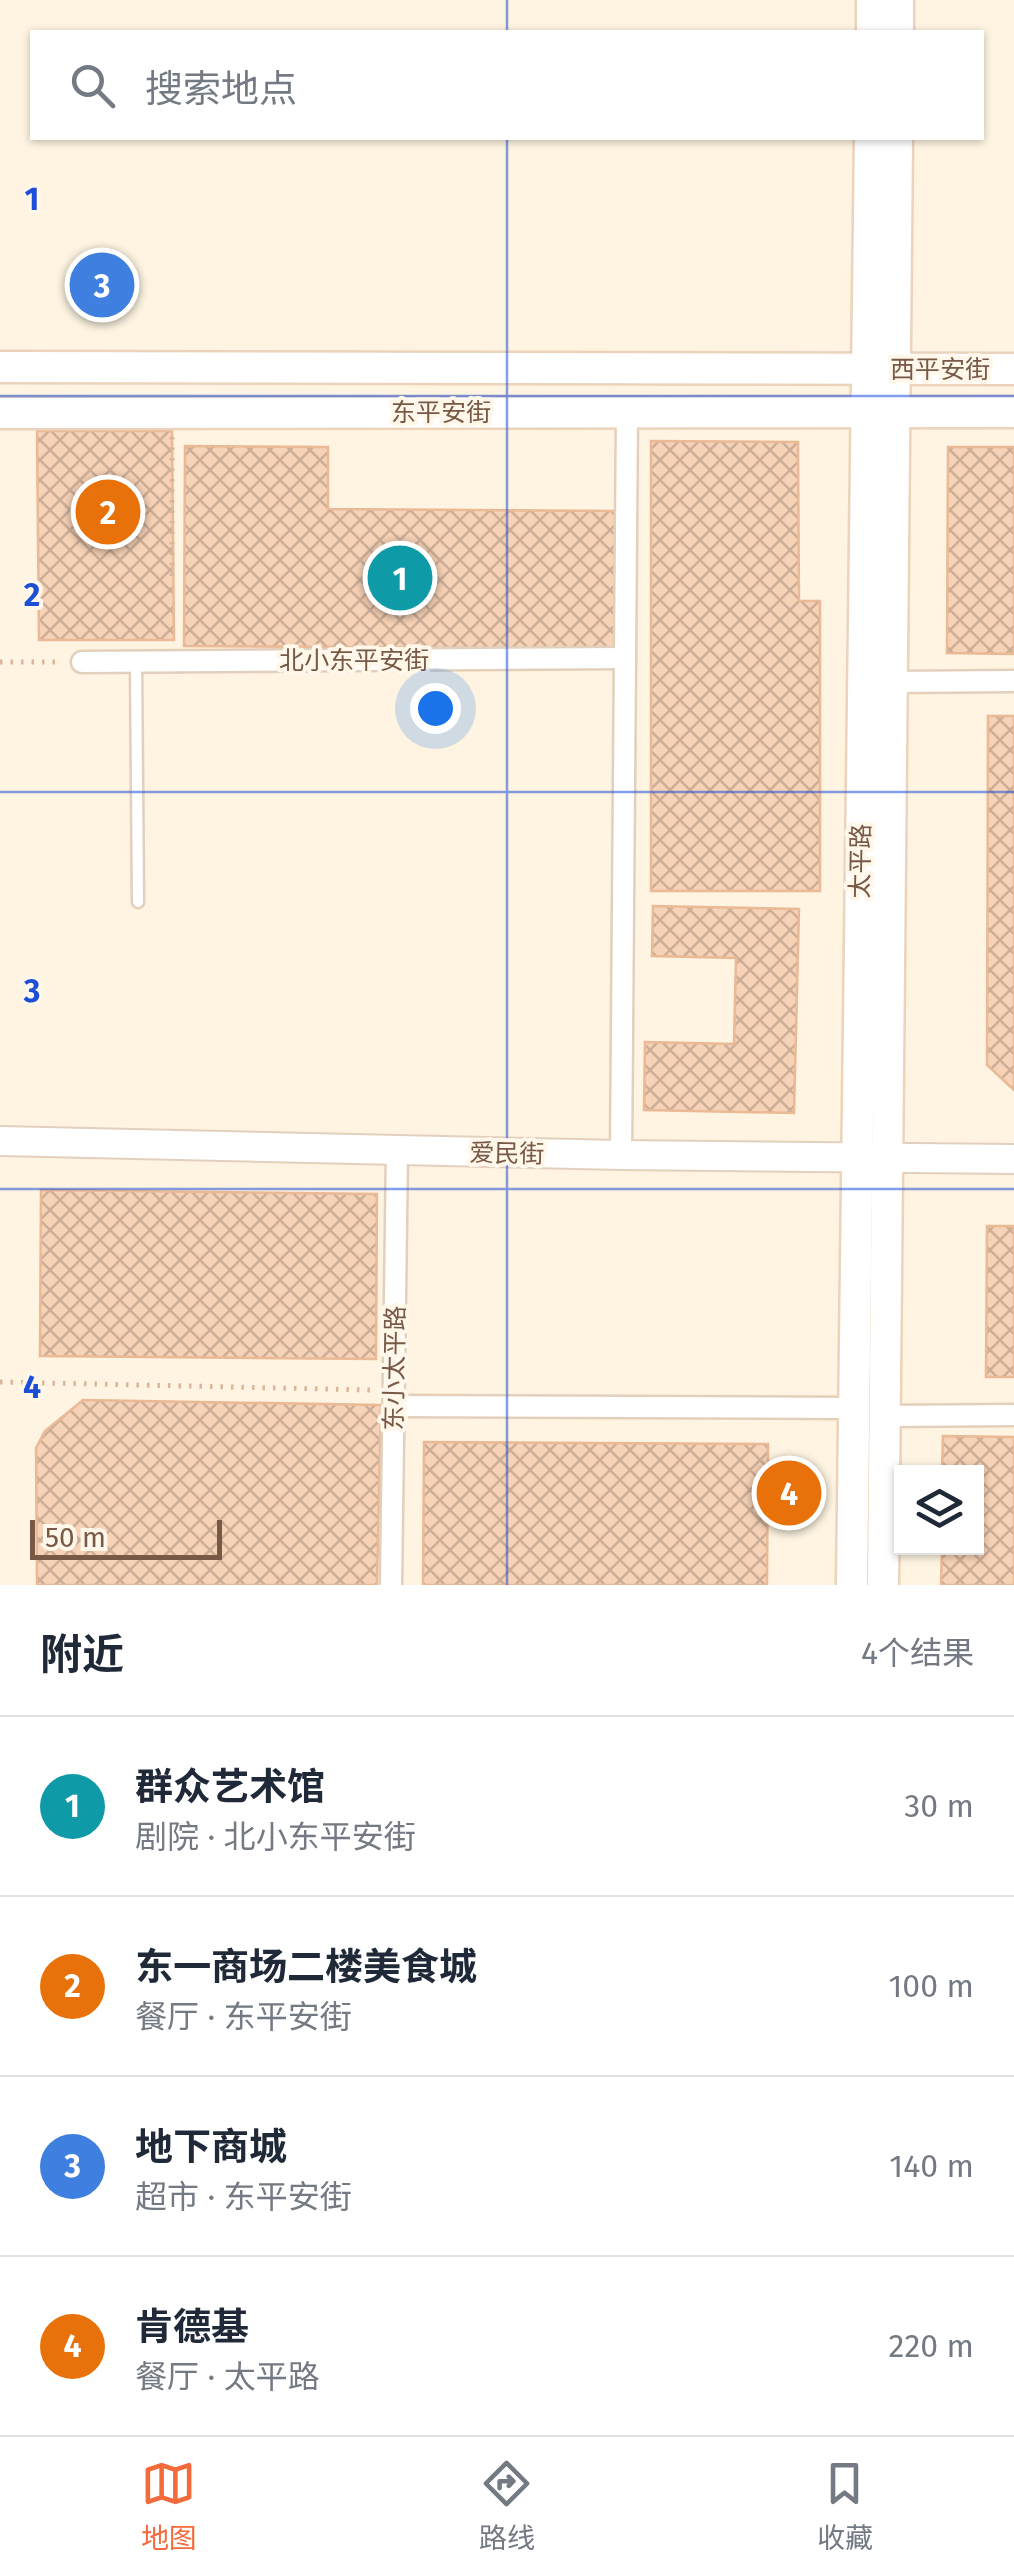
<!DOCTYPE html>
<html lang="zh">
<head>
<meta charset="utf-8">
<style>
  :root { --surface:#fff; --page:#f6f6f7; --text:#1f2937; --muted:#747a83; --line:#e0e1e3; --accent:#f46a3b }
  body { margin:0; font-family:"Fira Sans","Noto Sans SC",sans-serif; background:var(--page); color:var(--text) }
  .controls { position:absolute; right:30px; bottom:30px; display:grid; overflow:hidden; border-radius:0px; box-shadow:0 2px 8px #0004 }
  .controls button { width:90px; height:90px; display:grid; place-items:center; padding:0; border:0; border-bottom:2px solid var(--line); background:var(--surface); color:var(--text); font:50px sans-serif }
  .scale { position:absolute; left:30px; bottom:25px; width:192px; box-sizing:border-box; padding-left:10px; border:5px solid #785946; border-top:0; font-size:28px; line-height:35px; white-space:nowrap; color:#785946; -webkit-text-stroke:8px #fff7ea; paint-order:stroke }
  .you { position:absolute; left:435px; top:708px; width:35px; height:35px; margin:-25px; border:8px solid #fff; border-radius:50%; background:#1a73e8; box-shadow:0 0 0 15px #1a73e833 }
  .badge { display:grid; place-items:center; width:65px; height:65px; border-radius:50%; background:var(--accent); color:#fff; font-size:32px; font-weight:700 }
  .pin { position:absolute; translate:-50% -50%; border:5px solid #fff; box-shadow:0 2px 10px #0006 }
  .list { margin:0; padding:0; list-style:none }
  h2 { display:flex; justify-content:space-between; align-items:center; height:130px; margin:0; padding:0 40px; font-size:42px }
  h2 small { font-size:32px; font-weight:400; color:var(--muted) }
  .list li { display:grid; grid-template-columns:65px 1fr auto; gap:30px; align-items:center; box-sizing:border-box; height:180px; padding:0 40px; border-top:2px solid var(--line) }
  .list b { display:block; font-size:38px; white-space:nowrap }
  .list p { margin:0; font-size:32px; white-space:nowrap; color:var(--muted) }
  .list em { font-size:32px; font-style:normal; color:var(--muted) }
  .icon { flex:none; width:55px; height:55px; fill:none; stroke:currentColor; stroke-width:2; stroke-linecap:round; stroke-linejoin:round }
  .map { position:relative; flex:none; width:1014px; height:1585px; overflow:hidden }
  .search { position:absolute; background:var(--surface); box-shadow:0 2px 8px #0004; left:30px; right:30px; top:30px; height:110px; display:flex; align-items:center; gap:25px; box-sizing:border-box; padding:0 35px; border-radius:0px; color:var(--muted); font-size:38px }
  .sheet { height:850px; background:var(--surface) }
  nav { display:flex; justify-content:space-around; align-items:center; box-sizing:border-box; height:140px; border-top:2px solid var(--line); background:var(--surface); font-size:28px; color:var(--muted) }
  nav a { display:grid; justify-items:center; gap:5px }
  nav .on { color:var(--accent) }
  .map>svg:first-child { display:block }
  .building { fill:url(#building-cross-hatch); stroke:#eab995; stroke-width:2.5 }
  .lines { fill:none; stroke-linecap:round; stroke-linejoin:round }
  .service-casing { stroke:#e3d0bc; stroke-width:15 }
  .minor-casing { stroke:#e3d0bc; stroke-width:25 }
  .tertiary-casing { stroke:#e3d0bc; stroke-width:32 }
  .secondary-casing { stroke:#ebd3bc; stroke-width:35 }
  .path { stroke:#dbb59a; stroke-width:5; stroke-dasharray:2.5 8; stroke-linecap:butt }
  .service { stroke:#fff; stroke-width:10 }
  .minor { stroke:#fff; stroke-width:20 }
  .tertiary { stroke:#fff; stroke-width:28 }
  .secondary { stroke:#fff; stroke-width:30 }
  .grid { fill:none; stroke:#1d4ed8; stroke-width:2.5; stroke-opacity:0.55 }
  .labels { text-anchor:middle; stroke-width:8; stroke-linejoin:round; paint-order:stroke }
  .street-label { font-size:25px; fill:#785946; stroke:#fff7ea }
  .grid-label { font-size:32px; text-anchor:middle; font-weight:bold; fill:#1d4ed8; stroke:#fff7ea; stroke-width:8; stroke-linejoin:round; paint-order:stroke }
</style>
</head>
<body>
<div class="map">
<svg width="1014" height="1585" viewBox="0 0 1014 1585">
  <defs>
    <pattern id="building-cross-hatch" width="8" height="8" patternUnits="userSpaceOnUse" patternTransform="scale(2.5)"><rect width="8" height="8" fill="#f6d2b6"/><path d="M0 0l8 8M0 8l8-8" fill="none" stroke="#ccad96"/></pattern>
  </defs>
  <rect width="100%" height="100%" fill="#fef4e1"/>
  <g class="building">
    <polygon points="37,431 172,431 174,640 39,640"/>
    <polygon points="651,441 798,442 799,601 820,601 820,891 651,891"/>
    <polygon points="185,446 328,447 328,509 616,511 615,649 184,646"/>
    <polygon points="948,447 1014,447 1014,654 947,653"/>
    <polygon points="988,716 1014,716 1014,1090 987,1065"/>
    <polygon points="653,906 799,909 794,1113 644,1110 645,1042 734,1044 736,958 652,956"/>
    <polygon points="41,1190 377,1194 376,1359 40,1356"/>
    <polygon points="987,1226 1014,1226 1014,1377 986,1377"/>
    <polygon points="83,1400 381,1405 377,1585 37,1585 36,1448 45,1431"/>
    <polygon points="943,1436 1014,1437 1014,1585 941,1585 942,1548 976,1548 976,1472 942,1472"/>
    <polygon points="424,1442 768,1444 767,1585 423,1585"/>
  </g>
  <g class="lines">
    <g class="service-casing">
      <polyline id="service" points="136,661 138,902"/>
    </g>
    <g class="minor-casing">
      <g id="minor">
        <polyline points="82,662 625,658"/>
        <polyline points="894,682 1014,681"/>
        <polyline points="621,1155 627,412"/>
        <polyline points="394,1406 853,1408"/>
        <polyline points="885,1416 1014,1415"/>
        <polyline points="391,1585 397,1151"/>
      </g>
    </g>
    <g class="tertiary-casing">
      <polyline id="tertiary" points="0,1141 621,1155 1014,1159"/>
    </g>
    <g class="secondary-casing">
      <g id="secondary">
        <polyline points="872,32 872,0"/>
        <polyline points="898,32 898,0"/>
        <polyline points="0,367 1014,369"/>
        <polyline points="0,413 1014,412"/>
        <polyline points="852,1585 870,138"/>
        <polyline points="883,1585 897,138"/>
      </g>
    </g>
    <g class="path">
      <polyline points="172,437 172,584"/>
      <polyline points="0,662 59,662"/>
      <polyline points="0,1382 372,1390"/>
    </g>
    <use href="#service" class="service"/>
    <use href="#minor" class="minor"/>
    <use href="#tertiary" class="tertiary"/>
    <use href="#secondary" class="secondary"/>
  </g>
  <path class="grid" d="M507,0V32M507,138V1585M0,396H1014M0,792H1014M0,1189H1014"/>
  <g class="labels">
    <g class="street-label">
      <text x="940" y="378">西平安街</text>
      <text x="441" y="421">东平安街</text>
      <text x="354" y="669">北小东平安街</text>
      <text transform="translate(860 861) rotate(-89)" y="9">太平路</text>
      <text transform="translate(507 1153) rotate(1)" y="9">爱民街</text>
      <text transform="translate(394 1368) rotate(-89)" y="9">东小太平路</text>
    </g>
  </g>
  <g class="grid-label">
    <text x="32" y="210">1</text>
    <text x="32" y="606">2</text>
    <text x="32" y="1002">3</text>
    <text x="32" y="1398">4</text>
  </g>
</svg>
<div class="controls">
<button><svg class="icon" aria-label="layers" viewBox="0 0 24 24"><path d="M12 4l9 5-9 5-9-5zM3 14l9 5 9-5"/></svg></button>
</div>
<div class="scale">50 m</div>
<div class="you"></div>
<div class="pin badge" style="left:400px;top:578px;background:#0f9aa8">1</div>
<div class="pin badge" style="left:108px;top:512px;background:#e8710a">2</div>
<div class="pin badge" style="left:102px;top:285px;background:#3f7fe0">3</div>
<div class="pin badge" style="left:789px;top:1493px;background:#e8710a">4</div>
<div class="search"><svg class="icon" aria-label="search" viewBox="0 0 24 24"><circle cx="10" cy="10" r="6"/><path d="M15 15l6 6"/></svg>搜索地点</div>
</div>
<section class="sheet">
<h2>附近<small>4个结果</small></h2>
<ul class="list">
<li><span class="badge" style="background:#0f9aa8">1</span><div><b>群众艺术馆</b><p>剧院 · 北小东平安街</p></div><em>30 m</em></li>
<li><span class="badge" style="background:#e8710a">2</span><div><b>东一商场二楼美食城</b><p>餐厅 · 东平安街</p></div><em>100 m</em></li>
<li><span class="badge" style="background:#3f7fe0">3</span><div><b>地下商城</b><p>超市 · 东平安街</p></div><em>140 m</em></li>
<li><span class="badge" style="background:#e8710a">4</span><div><b>肯德基</b><p>餐厅 · 太平路</p></div><em>220 m</em></li>
</ul>
</section>
<nav>
<a class="on"><svg class="icon" aria-label="map" viewBox="0 0 24 24"><path d="M3 6l6-2 6 2 6-2v14l-6 2-6-2-6 2zM9 4v14M15 6v14"/></svg>地图</a>
<a><svg class="icon" aria-label="directions" viewBox="0 0 24 24"><path d="M12 3l9 9-9 9-9-9zM9 14v-3h6M13 9l2 2-2 2"/></svg>路线</a>
<a><svg class="icon" aria-label="saved" viewBox="0 0 24 24"><path d="M7 4h10v16l-5-4-5 4z"/></svg>收藏</a>
</nav>
</body>
</html>
